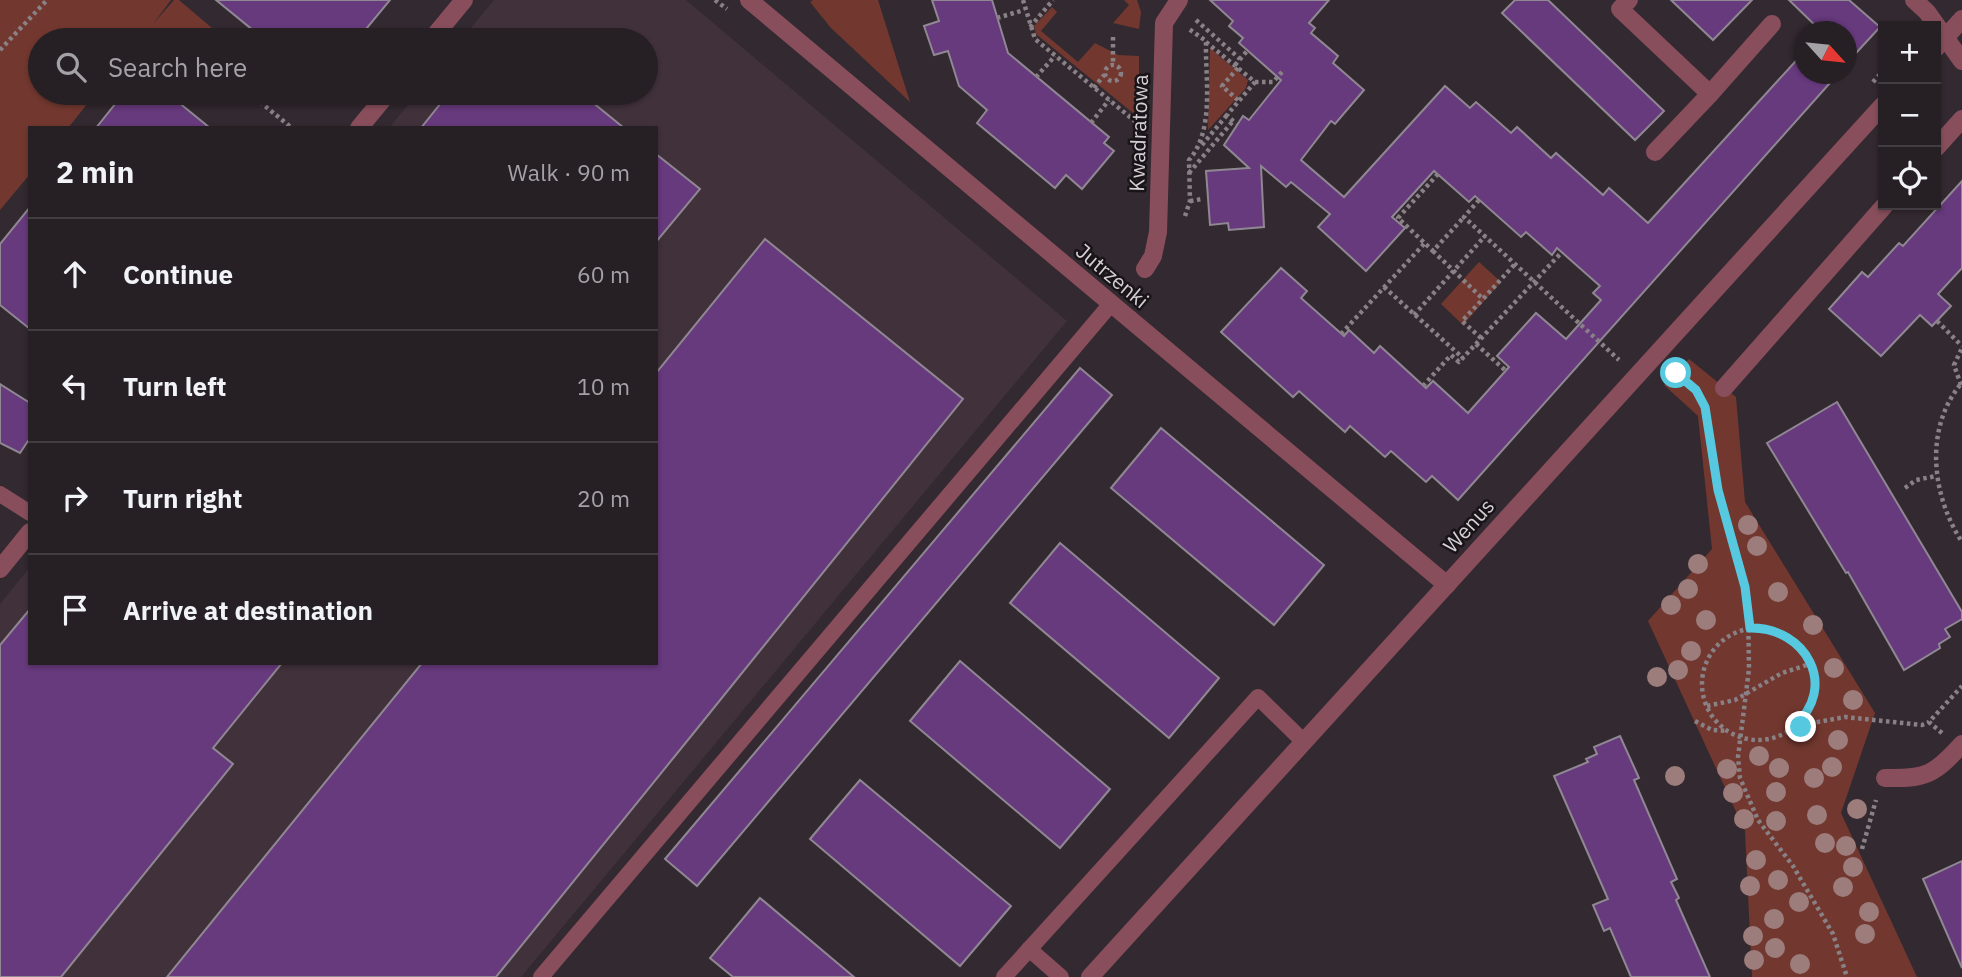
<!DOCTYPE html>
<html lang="en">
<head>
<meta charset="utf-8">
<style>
  :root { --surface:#261f24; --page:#2e272c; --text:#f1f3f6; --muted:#a4a2a6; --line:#423d41 }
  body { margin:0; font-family:"IBM Plex Sans",sans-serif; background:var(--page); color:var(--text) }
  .controls { position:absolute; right:21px; top:21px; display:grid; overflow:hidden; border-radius:0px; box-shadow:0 2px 5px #0004 }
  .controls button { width:63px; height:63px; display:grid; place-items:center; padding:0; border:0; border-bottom:2px solid var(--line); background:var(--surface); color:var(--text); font:35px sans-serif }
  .compass { position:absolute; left:1794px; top:21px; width:63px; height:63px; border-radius:50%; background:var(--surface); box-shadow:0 2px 5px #0004; rotate:117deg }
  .stop { position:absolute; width:21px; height:21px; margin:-16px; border:5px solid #56c9e1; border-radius:50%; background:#fff }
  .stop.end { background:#56c9e1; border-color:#fff; box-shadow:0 2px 7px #0008 }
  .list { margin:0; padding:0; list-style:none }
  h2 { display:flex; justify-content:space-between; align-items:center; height:91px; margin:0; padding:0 28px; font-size:30px }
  h2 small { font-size:23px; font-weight:400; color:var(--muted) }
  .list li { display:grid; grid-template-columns:46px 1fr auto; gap:21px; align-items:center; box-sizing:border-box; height:112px; padding:0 28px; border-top:2px solid var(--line) }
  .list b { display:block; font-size:26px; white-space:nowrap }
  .list em { font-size:23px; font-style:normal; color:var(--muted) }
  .icon { flex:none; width:38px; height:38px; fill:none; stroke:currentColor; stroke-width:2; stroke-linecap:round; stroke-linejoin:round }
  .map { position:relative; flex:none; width:1962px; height:977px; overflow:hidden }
  .search { position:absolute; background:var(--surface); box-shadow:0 2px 5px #0004; left:28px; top:28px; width:630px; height:77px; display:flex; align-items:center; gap:18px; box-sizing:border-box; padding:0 24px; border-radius:38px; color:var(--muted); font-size:26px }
  .panel { position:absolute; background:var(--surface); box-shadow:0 2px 5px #0004; left:28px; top:126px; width:630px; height:539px; border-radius:0px }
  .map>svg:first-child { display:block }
  .built { fill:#41313b }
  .green { fill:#72382f }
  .building { fill:#67397d; stroke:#8f8893; stroke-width:2 }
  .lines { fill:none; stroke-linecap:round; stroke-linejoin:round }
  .path { stroke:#898186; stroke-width:4.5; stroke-dasharray:3.5 3.5; stroke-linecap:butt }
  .service { stroke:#894e5c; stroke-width:16 }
  .minor { stroke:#894e5c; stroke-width:18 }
  .tree { fill:#9d7d7b }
  .route { stroke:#56c9e1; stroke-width:9 }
  .labels { text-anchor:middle; stroke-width:5; stroke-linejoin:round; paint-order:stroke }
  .street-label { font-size:21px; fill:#d5cfd3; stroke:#181417 }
</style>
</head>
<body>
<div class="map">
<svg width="1962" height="977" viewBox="0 0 1962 977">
  <rect width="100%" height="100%" fill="#332930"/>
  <polygon class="built" points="494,0 686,0 1067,321 521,977 0,977 0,604 30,567 30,663 656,663 656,128 389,128 418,93 646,93 646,40 461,40"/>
  <g class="green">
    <polygon points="0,0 171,0 153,24 174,0 179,0 226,40 40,40 40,93 96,93 68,128 30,128 30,174 0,210"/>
    <polygon points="813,0 878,0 910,102 831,28 810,2"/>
    <polygon points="1124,0 1137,0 1141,12 1139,29 1113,23 1129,5"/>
    <polygon points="1052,7 1057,12 1041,31 1078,62 1095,43 1118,55 1139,56 1139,108 1133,113 1036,34 1034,26"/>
    <polygon points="1210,48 1248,80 1246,88 1208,130"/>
    <polygon points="1479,262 1501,282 1463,325 1441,304"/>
    <polygon points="1689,359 1736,397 1745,502 1875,713 1841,813 1917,977 1752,977 1745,831 1648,621 1712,549 1698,416 1664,385"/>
  </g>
  <g class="building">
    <polygon points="216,0 390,0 357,40 265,40"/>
    <polygon points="932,0 992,0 1008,53 1109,137 1104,143 1114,151 1082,189 1066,175 1055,188 977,123 987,110 959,86 948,51 934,55 924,26 939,21"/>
    <polygon points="1210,0 1329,0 1309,23 1315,28 1311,33 1338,56 1333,63 1364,90 1335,124 1331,121 1301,160 1344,197 1445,86 1470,108 1476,102 1511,133 1517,127 1551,158 1556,153 1603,195 1609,188 1648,223 1804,52 1804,74 1838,74 1458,500 1432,476 1426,482 1391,451 1385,457 1350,426 1345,432 1299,391 1293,397 1221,332 1281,268 1307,291 1301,298 1344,336 1349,330 1374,353 1380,346 1426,388 1433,381 1468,413 1509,367 1497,356 1536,313 1566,339 1601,300 1593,293 1600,286 1557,248 1552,255 1526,232 1521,237 1475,196 1469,202 1434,171 1392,217 1405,228 1366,271 1318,227 1330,214 1291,182 1286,187 1261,166 1264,227 1229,230 1228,223 1210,225 1206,171 1249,168 1224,145 1243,116 1249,120 1281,80 1239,43 1243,38 1229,26 1233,21"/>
    <polygon points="1515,0 1548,0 1664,111 1635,140 1502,13"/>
    <polygon points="1671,0 1752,0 1713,40"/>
    <polygon points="1789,0 1849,0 1880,27 1846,64 1846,32 1822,32"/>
    <polygon points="124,93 167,93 210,128 96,128"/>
    <polygon points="449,93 581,93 624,128 421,128"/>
    <polygon points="656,154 700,189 656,242"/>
    <polygon points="1962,181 1962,268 1938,294 1951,306 1932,326 1920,315 1881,356 1829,309 1862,272 1868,277 1899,243 1903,246"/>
    <polygon points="30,207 30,329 0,305 0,244"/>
    <polygon points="765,239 963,399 696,730 496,977 167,977 422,663 656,663 656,373"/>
    <polygon points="1080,368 1112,395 697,886 665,859"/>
    <polygon points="0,384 30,403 30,438 20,453 0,443"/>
    <polygon points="1837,402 1962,612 1962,619 1945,629 1950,637 1939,644 1940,648 1904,670 1848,572 1846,573 1767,443"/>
    <polygon points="1161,428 1324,565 1274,625 1111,488"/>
    <polygon points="1060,543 1219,678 1169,738 1010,603"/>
    <polygon points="30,609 30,663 282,663 213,748 233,764 61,977 0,977 0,645"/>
    <polygon points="960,661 1110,789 1060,848 910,721"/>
    <polygon points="1620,736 1639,778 1634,780 1677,879 1671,882 1679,898 1676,900 1710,977 1631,977 1610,928 1604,931 1593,905 1608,899 1554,776 1588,762 1586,759 1597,754 1594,747"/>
    <polygon points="860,780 1011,906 960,966 810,839"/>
    <polygon points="1962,861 1962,968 1923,879"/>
    <polygon points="760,898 854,977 733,977 710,958"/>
  </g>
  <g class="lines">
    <g class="path">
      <polyline points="715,0 727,9"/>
      <polyline points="1023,0 1035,39 1136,122"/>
      <polyline points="997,18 1024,10"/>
      <polyline points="1196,20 1240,59"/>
      <polyline points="1030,27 1053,0"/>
      <polyline points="1113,37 1113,64"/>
      <polyline points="1206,42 1255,82 1227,115 1236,124"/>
      <polyline points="0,50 47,0"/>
      <circle cx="1113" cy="73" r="8"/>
      <polyline points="1235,65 1247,51"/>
      <polyline points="1238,68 1222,86 1239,101"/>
      <polyline points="1036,77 1055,56"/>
      <polyline points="1255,82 1273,82 1282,72"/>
      <polyline points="1873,82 1883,71"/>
      <polyline points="1094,88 1104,75"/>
      <polyline points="249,93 292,128"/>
      <polyline points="1091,123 1109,100"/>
      <polyline points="1202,145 1227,115"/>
      <polyline points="1189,173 1233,121"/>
      <polyline points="1438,174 1398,218 1433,251 1464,217"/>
      <polyline points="1479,200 1464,217 1619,360"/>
      <polyline points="1190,201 1202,199"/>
      <path d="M1185,216L1190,201L1189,160C1215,130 1205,79 1206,41L1189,29"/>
      <polyline points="1433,251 1483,299 1515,264"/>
      <polyline points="1384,287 1463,358"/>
      <polyline points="1414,315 1485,236"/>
      <polyline points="1937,321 1962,346"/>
      <polyline points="1341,334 1424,244"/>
      <polyline points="1481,338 1462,321 1483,299"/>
      <polyline points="1476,344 1506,371"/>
      <polyline points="1673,370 1700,396"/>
      <path d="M1960,385C1924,430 1932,496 1962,542"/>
      <polyline points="1961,385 1954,365 1962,348"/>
      <polyline points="1423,386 1451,355 1459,362 1562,252"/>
      <polyline points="1704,403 1718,490 1748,606 1749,669 1738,757 1740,778 1758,820 1793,866 1833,934 1847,977"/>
      <polyline points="1905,488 1916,480 1936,476"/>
      <circle cx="1758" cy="684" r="56"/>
      <polyline points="1707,706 1735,700 1782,673 1810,664"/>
      <polyline points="1695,721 1712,730 1727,731"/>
      <polyline points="1796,726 1845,717 1922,725 1929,722"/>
      <polyline points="1942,733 1929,722 1962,686"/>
      <polyline points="1862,849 1876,800"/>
    </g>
    <g class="service">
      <polyline points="0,494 30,513"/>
      <polyline points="1029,949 1061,977"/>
      <polyline points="541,977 1110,305"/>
      <polyline points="1004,977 1258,697 1304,742"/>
    </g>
    <g class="minor">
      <polyline points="749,0 1447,585"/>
      <polyline points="1629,0 1620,9 1710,94 1772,24"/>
      <polyline points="1914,0 1927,12 1962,61"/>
      <polyline points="431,40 464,0"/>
      <polyline points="1936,48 1962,19"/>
      <polyline points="359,128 388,93"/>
      <polyline points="1936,148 1962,119"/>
      <polyline points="1655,152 1710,94"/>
      <polyline points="1145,269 1153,256 1158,232 1164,23 1179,0"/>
      <polyline points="1724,388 1885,205"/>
      <polyline points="0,569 30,532"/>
      <path d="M1885,778C1926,779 1934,775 1962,744"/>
      <polyline points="1090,977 1883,105"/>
    </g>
  </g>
  <g class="tree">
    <circle cx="1748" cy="525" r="10"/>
    <circle cx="1757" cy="546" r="10"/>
    <circle cx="1698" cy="564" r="10"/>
    <circle cx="1688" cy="589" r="10"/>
    <circle cx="1778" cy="592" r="10"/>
    <circle cx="1671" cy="605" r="10"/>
    <circle cx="1706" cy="620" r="10"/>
    <circle cx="1813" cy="625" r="10"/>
    <circle cx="1691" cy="651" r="10"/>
    <circle cx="1834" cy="668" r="10"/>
    <circle cx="1678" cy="670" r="10"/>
    <circle cx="1657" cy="677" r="10"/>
    <circle cx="1853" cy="700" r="10"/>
    <circle cx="1838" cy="740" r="10"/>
    <circle cx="1759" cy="756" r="10"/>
    <circle cx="1832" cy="767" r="10"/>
    <circle cx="1779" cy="768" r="10"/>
    <circle cx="1727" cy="769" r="10"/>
    <circle cx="1675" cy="776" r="10"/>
    <circle cx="1814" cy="778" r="10"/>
    <circle cx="1776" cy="792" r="10"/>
    <circle cx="1733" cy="793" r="10"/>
    <circle cx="1857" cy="809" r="10"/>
    <circle cx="1817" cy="815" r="10"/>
    <circle cx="1744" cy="819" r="10"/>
    <circle cx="1776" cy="821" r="10"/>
    <circle cx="1825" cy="843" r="10"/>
    <circle cx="1846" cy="846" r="10"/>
    <circle cx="1756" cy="860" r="10"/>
    <circle cx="1853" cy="867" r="10"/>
    <circle cx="1778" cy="880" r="10"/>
    <circle cx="1750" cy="886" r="10"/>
    <circle cx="1843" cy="887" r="10"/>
    <circle cx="1799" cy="902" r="10"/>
    <circle cx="1869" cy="912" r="10"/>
    <circle cx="1774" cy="919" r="10"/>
    <circle cx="1865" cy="934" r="10"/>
    <circle cx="1753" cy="936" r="10"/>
    <circle cx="1775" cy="948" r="10"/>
    <circle cx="1754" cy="960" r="10"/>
    <circle cx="1800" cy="964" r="10"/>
  </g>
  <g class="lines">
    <path class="route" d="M1676,373L1696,390L1705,407L1718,490L1745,587L1750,628C1806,627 1839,687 1794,726L1801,727"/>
  </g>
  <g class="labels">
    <g class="street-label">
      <text transform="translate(1139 133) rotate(-88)" y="7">Kwadratowa</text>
      <text transform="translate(1112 276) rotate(40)" y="7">Jutrzenki</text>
      <text transform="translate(1469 526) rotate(-48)" y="7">Wenus</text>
    </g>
  </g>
</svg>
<div class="controls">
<button>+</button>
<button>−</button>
<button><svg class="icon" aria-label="locate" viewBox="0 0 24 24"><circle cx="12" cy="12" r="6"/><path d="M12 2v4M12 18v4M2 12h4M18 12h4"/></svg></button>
</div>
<svg class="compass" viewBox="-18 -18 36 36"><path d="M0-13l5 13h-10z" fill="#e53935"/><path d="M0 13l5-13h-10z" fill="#a4a2a6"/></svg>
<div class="stop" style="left:1676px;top:373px"></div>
<div class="stop end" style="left:1801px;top:727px"></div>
<div class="search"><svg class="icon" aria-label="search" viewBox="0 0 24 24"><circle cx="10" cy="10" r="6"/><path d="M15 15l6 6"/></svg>Search here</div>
<section class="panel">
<h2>2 min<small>Walk · 90 m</small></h2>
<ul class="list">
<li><svg class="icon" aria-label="ahead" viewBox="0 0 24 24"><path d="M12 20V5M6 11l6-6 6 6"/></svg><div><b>Continue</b></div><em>60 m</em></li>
<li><svg class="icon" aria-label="left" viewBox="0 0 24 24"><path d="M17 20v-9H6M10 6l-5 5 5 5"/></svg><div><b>Turn left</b></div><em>10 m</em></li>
<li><svg class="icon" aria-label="right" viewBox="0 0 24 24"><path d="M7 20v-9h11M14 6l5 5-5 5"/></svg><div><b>Turn right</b></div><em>20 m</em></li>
<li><svg class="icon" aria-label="arrive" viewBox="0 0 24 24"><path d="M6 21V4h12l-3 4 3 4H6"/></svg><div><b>Arrive at destination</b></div></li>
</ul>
</section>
</div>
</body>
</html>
